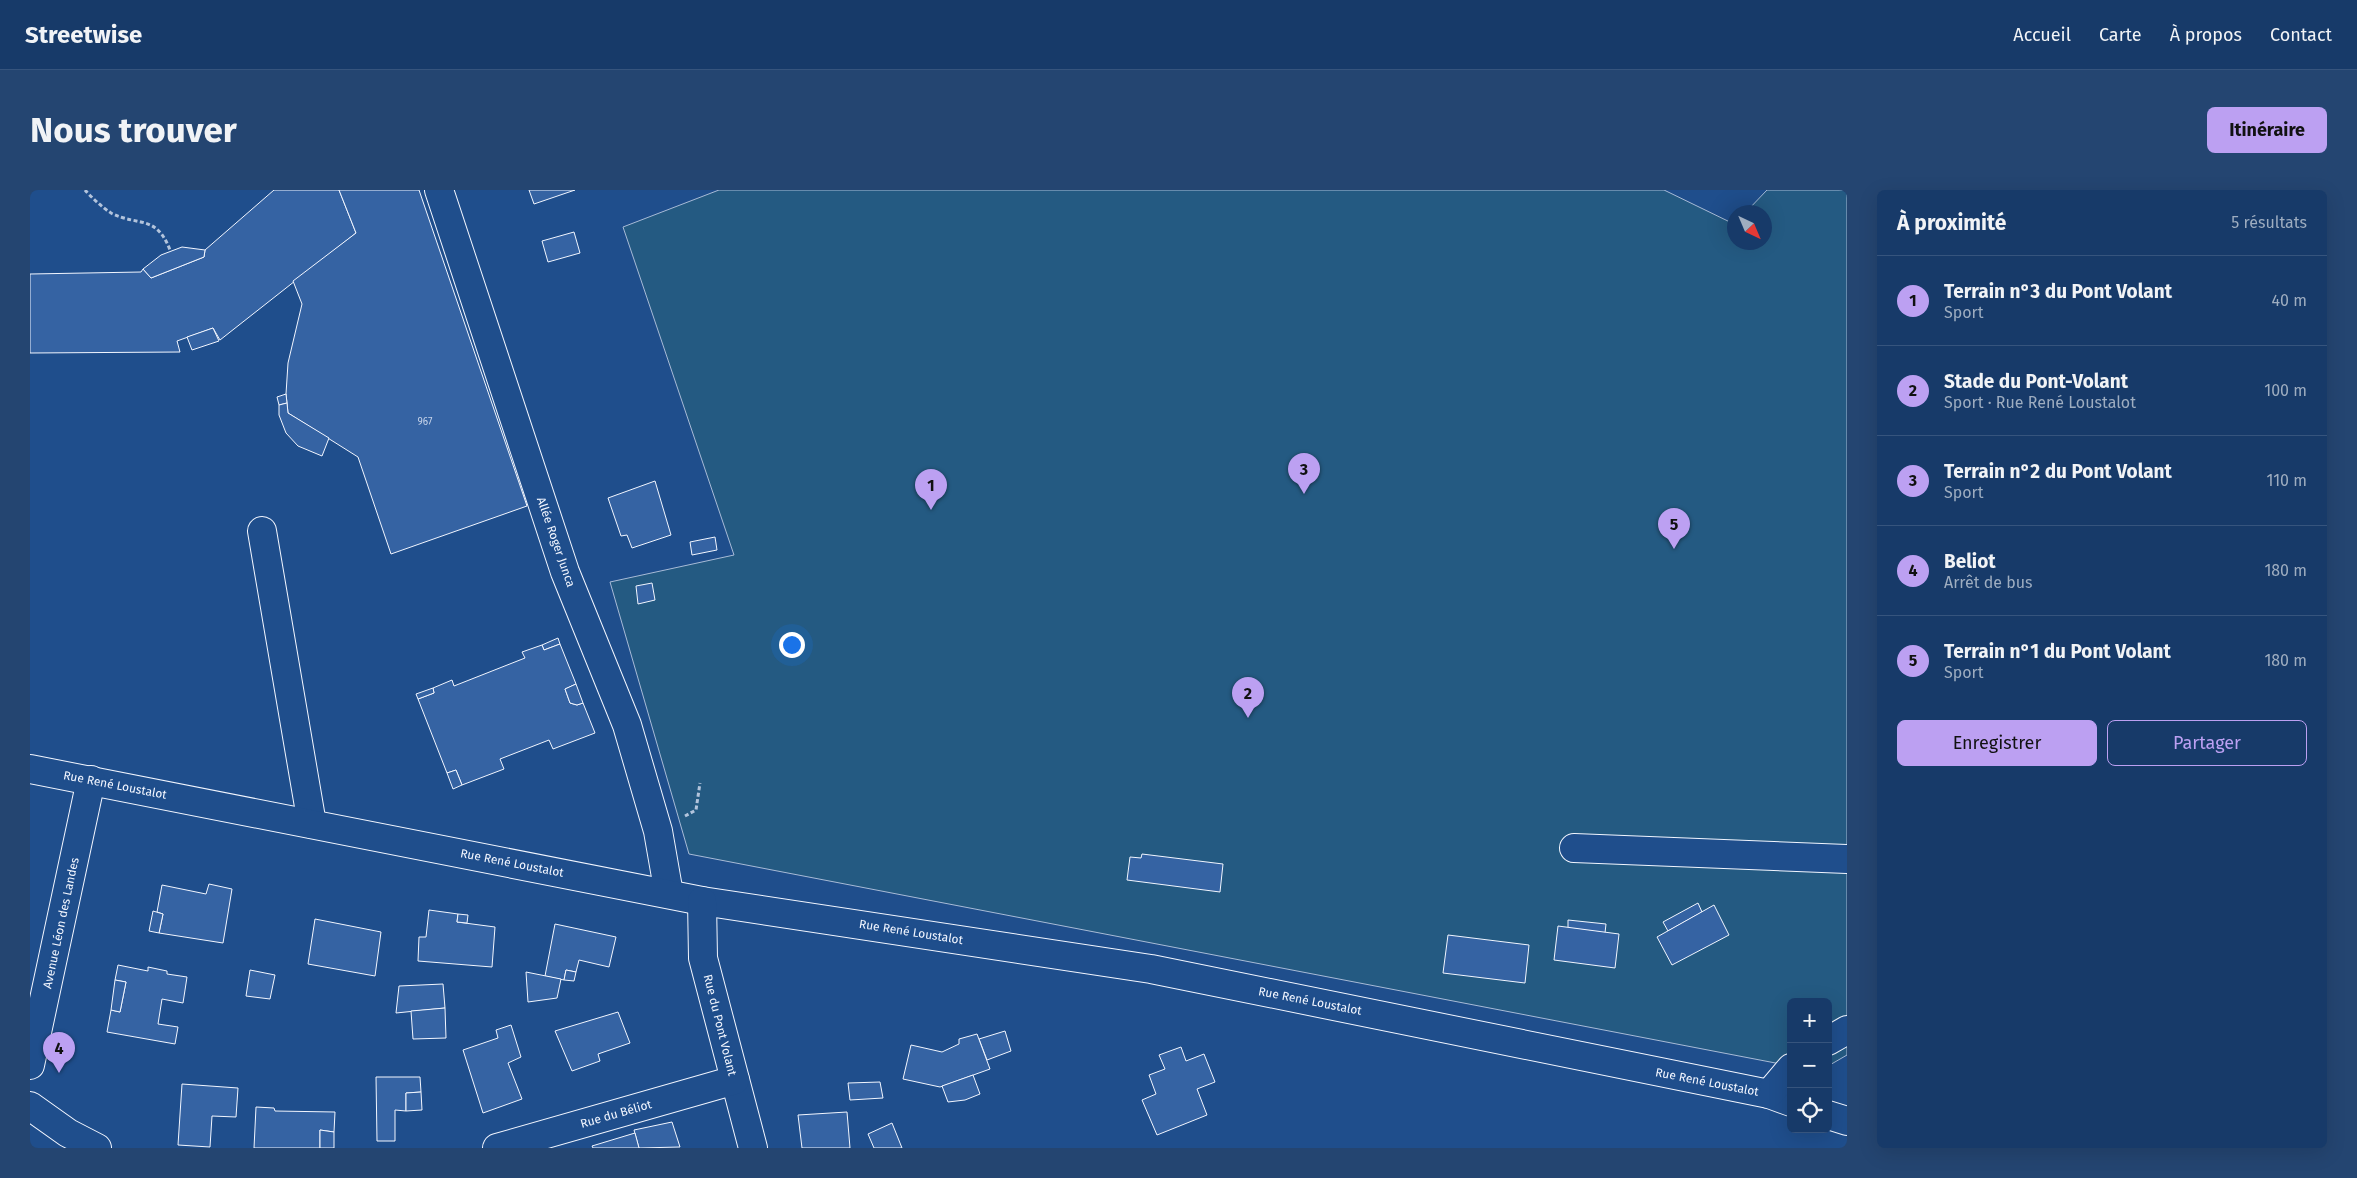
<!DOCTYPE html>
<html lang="fr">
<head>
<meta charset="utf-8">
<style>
  :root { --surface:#173a69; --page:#244571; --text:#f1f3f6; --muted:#9eadc0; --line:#36547d; --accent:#bca0f2 }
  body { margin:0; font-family:"Fira Sans",sans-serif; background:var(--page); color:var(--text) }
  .controls { position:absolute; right:15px; bottom:15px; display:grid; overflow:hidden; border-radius:8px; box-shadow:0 5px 20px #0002 }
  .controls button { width:45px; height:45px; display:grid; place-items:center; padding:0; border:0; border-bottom:1px solid var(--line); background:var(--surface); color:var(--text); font:25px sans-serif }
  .compass { position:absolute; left:1697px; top:15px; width:45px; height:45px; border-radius:50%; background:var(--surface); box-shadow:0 5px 20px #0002; rotate:136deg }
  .you { position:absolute; left:761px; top:454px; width:18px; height:18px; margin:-12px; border:4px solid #fff; border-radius:50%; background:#1a73e8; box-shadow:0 0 0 8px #1a73e833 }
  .badge { display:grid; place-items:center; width:32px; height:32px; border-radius:50%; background:var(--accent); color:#111; font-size:16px; font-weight:700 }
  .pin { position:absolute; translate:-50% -41px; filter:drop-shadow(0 1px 2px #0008) }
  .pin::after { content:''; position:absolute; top:26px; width:18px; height:15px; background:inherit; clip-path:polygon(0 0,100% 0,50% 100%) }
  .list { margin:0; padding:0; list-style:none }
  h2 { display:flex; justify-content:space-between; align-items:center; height:65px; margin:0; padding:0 20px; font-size:21px }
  h2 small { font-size:16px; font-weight:400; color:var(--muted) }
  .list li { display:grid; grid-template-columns:32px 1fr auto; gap:15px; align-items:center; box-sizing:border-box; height:90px; padding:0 20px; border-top:1px solid var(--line) }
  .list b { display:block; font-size:19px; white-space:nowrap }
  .list p { margin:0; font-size:16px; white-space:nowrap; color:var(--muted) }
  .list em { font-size:16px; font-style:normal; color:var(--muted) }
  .actions { display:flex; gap:10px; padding:15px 20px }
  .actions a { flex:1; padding:11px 0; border:1px solid var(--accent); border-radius:8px; text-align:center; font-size:18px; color:var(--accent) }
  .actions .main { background:var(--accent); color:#111 }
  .icon { flex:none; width:28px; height:28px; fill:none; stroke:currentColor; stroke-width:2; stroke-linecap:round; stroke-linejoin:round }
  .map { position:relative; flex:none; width:1817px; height:958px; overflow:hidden; border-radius:8px }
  header { display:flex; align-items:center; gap:30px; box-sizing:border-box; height:70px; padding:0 25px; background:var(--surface); border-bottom:1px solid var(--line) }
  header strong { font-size:24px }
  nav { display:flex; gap:28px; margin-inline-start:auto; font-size:18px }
  .intro { display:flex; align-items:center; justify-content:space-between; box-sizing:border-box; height:120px; padding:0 30px }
  h1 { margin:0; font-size:35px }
  .button { padding:12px 22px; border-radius:8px; background:var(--accent); color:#111; font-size:18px; font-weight:700 }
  main { display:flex; gap:30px; padding:0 30px }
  aside { flex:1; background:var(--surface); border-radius:8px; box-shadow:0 5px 20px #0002 }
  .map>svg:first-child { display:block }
  .green { fill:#245a82; stroke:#a8bbd7 }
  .building { fill:#3563a3; stroke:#f2f6ff }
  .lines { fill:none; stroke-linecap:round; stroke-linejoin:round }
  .minor-casing { stroke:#f2f6ff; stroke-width:30 }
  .path { stroke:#b3c4dc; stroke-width:3; stroke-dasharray:4 2.5; stroke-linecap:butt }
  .minor { stroke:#1f4e8c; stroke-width:28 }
  .labels { text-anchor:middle; stroke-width:4; stroke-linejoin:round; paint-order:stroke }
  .number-label { font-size:10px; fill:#c3d1e8 }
  .street-label { font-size:12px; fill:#f2f6ff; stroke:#1f4e8c }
</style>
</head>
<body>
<header>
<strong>Streetwise</strong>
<nav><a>Accueil</a><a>Carte</a><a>À propos</a><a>Contact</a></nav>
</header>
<div class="intro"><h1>Nous trouver</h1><a class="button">Itinéraire</a></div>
<main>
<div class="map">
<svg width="1817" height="958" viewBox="0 0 1817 958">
  <rect width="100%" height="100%" fill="#1f4e8c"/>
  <polygon class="green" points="689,0 1634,0 1704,34 1704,52 1734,52 1734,22 1716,22 1737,0 1817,0 1817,865 1798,876 1798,812 1761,812 1761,876 659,664 580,392 704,365 593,37"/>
  <g class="building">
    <polygon points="244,0 309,0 326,43 190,150 183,138 147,151 150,162 0,163 0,84 111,82 113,79 121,88 174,67 175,60"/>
    <polygon points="309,0 389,0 497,316 361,364 328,267 258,223 256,204 258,173 272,114 263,91 326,43"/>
    <polygon points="499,0 545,0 504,14"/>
    <polygon points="544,42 550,63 518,72 512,51"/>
    <polygon points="152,57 175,60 174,67 121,88 113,79 131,65"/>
    <polygon points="183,138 189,151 162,160 157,147"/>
    <polygon points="256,204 257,213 249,215 247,207"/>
    <polygon points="257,213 258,223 299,248 292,266 268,256 256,243 249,225 249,215"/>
    <polygon points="625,291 641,345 602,358 597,345 591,346 578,308"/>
    <polygon points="685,347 687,360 662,365 660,352"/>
    <polygon points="622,393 625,410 608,414 606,396"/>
    <polygon points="528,448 530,454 514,460 512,455"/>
    <polygon points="530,454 546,494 535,499 540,513 547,515 553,513 565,543 523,559 519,550 470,569 474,579 432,595 426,580 417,583 388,509 404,503 403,498 422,490 424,496 495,468 492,462 512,455 514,460"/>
    <polygon points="546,494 553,513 547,515 540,513 535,499"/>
    <polygon points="403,498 404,503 388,509 386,504"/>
    <polygon points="426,580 432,595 423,599 417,583"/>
    <polygon points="1112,664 1193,674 1190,702 1097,690 1100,667 1111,668"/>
    <polygon points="179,694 202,699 193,753 129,743 133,724 127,722 132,695 176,704"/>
    <polygon points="1668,713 1672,722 1638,741 1633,732"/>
    <polygon points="1684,715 1699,745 1642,775 1627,747"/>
    <polygon points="399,720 428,724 427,732 465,737 462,777 388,771 389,747 396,747"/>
    <polygon points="123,721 133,724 129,743 119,741"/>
    <polygon points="428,724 438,725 437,733 427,732"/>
    <polygon points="285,729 351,742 345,786 278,774"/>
    <polygon points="1538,730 1576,734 1575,743 1538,738"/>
    <polygon points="525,734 586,747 579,777 549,770 546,782 536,780 534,790 515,786"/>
    <polygon points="1528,736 1589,744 1585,778 1524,770"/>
    <polygon points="1418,745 1499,755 1495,793 1413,783"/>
    <polygon points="88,775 118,781 118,777 137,781 137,784 157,787 153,813 132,809 128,834 148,837 145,854 77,842 81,820 90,822 96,792 85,790"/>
    <polygon points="220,780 245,785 240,809 216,806"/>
    <polygon points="536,780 546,782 544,791 534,790"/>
    <polygon points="496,782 531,789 527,808 498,812"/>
    <polygon points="85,790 96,792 90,822 81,820"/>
    <polygon points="413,794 415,818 366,823 369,796"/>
    <polygon points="415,818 416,848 383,849 381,821"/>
    <polygon points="588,822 600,853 568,864 570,871 542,881 525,841"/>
    <polygon points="481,835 491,867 478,873 492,909 453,923 433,860 468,848 466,840"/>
    <polygon points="975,841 981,861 957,870 949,849"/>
    <polygon points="947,844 960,879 910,897 873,889 881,855 912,862 929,854 929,849"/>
    <polygon points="1151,857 1156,871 1174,864 1185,892 1167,899 1177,925 1127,945 1112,910 1126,904 1119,885 1135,879 1129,865"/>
    <polygon points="943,885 950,904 935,910 918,912 912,896"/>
    <polygon points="346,887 390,887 391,902 376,903 376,921 365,920 365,951 347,951"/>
    <polygon points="850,892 853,908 820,910 818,893"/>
    <polygon points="152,894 208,898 206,927 182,926 180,957 148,955"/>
    <polygon points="391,902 392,920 376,921 376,903"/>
    <polygon points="226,917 244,918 245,921 305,922 304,942 290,940 290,958 224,958"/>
    <polygon points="817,922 820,958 772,958 768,925"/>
    <polygon points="642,932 650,957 609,958 604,940"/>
    <polygon points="862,933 872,958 844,958 838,944"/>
    <polygon points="290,940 304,942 304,958 290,958"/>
    <polygon points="605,943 609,958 563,958 562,956"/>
  </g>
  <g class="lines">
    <g class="minor-casing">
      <g id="minor">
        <polyline points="409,0 535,382 597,535 628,641 639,704"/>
        <polyline points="232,341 282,634"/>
        <polyline points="0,579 672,711 1121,779 1739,904 1761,912"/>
        <polyline points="1544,658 1817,669"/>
        <polyline points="672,711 673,768 723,958"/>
        <polyline points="1798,851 1817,840"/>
        <polyline points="0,875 61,590"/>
        <polyline points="1739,904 1761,878"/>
        <polyline points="0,916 38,943 67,958"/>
        <polyline points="1798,925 1817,931"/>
        <polyline points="467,958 705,890"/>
      </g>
    </g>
    <g class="path">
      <path d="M55,0C61,7 73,18 81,23C109,37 126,24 140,60"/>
      <polyline points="655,626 666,620 670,593"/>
    </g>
    <use href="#minor" class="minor"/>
  </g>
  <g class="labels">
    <g class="number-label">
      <text x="395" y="235">967</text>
    </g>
    <g class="street-label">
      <text transform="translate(526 352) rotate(71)" y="4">Allée Roger Junca</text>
      <text transform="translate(85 595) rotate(11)" y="4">Rue René Loustalot</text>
      <text transform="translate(482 673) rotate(11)" y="4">Rue René Loustalot</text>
      <text transform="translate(31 733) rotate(-78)" y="4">Avenue Léon des Landes</text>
      <text transform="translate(881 742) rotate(9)" y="4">Rue René Loustalot</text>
      <text transform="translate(1280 811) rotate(11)" y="4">Rue René Loustalot</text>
      <text transform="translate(690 835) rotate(76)" y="4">Rue du Pont Volant</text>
      <text transform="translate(1677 892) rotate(11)" y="4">Rue René Loustalot</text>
      <text transform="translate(586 924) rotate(-16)" y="4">Rue du Béliot</text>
    </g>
  </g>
</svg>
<div class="controls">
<button>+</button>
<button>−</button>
<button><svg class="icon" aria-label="locate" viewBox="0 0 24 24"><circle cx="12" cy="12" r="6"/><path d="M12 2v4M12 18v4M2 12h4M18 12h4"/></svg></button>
</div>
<svg class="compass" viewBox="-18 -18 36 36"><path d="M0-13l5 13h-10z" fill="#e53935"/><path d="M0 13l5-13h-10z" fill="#9eadc0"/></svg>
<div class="you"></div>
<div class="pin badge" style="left:901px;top:320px">1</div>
<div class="pin badge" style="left:1218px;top:528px">2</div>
<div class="pin badge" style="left:1274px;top:304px">3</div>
<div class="pin badge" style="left:29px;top:883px">4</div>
<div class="pin badge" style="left:1644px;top:359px">5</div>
</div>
<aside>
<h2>À proximité<small>5 résultats</small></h2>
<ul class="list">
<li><span class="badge">1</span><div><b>Terrain n°3 du Pont Volant</b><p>Sport</p></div><em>40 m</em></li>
<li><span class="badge">2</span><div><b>Stade du Pont-Volant</b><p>Sport · Rue René Loustalot</p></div><em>100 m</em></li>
<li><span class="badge">3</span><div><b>Terrain n°2 du Pont Volant</b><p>Sport</p></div><em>110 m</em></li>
<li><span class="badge">4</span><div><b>Beliot</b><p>Arrêt de bus</p></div><em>180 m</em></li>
<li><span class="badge">5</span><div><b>Terrain n°1 du Pont Volant</b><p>Sport</p></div><em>180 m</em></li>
</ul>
<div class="actions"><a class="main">Enregistrer</a><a>Partager</a></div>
</aside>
</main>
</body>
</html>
